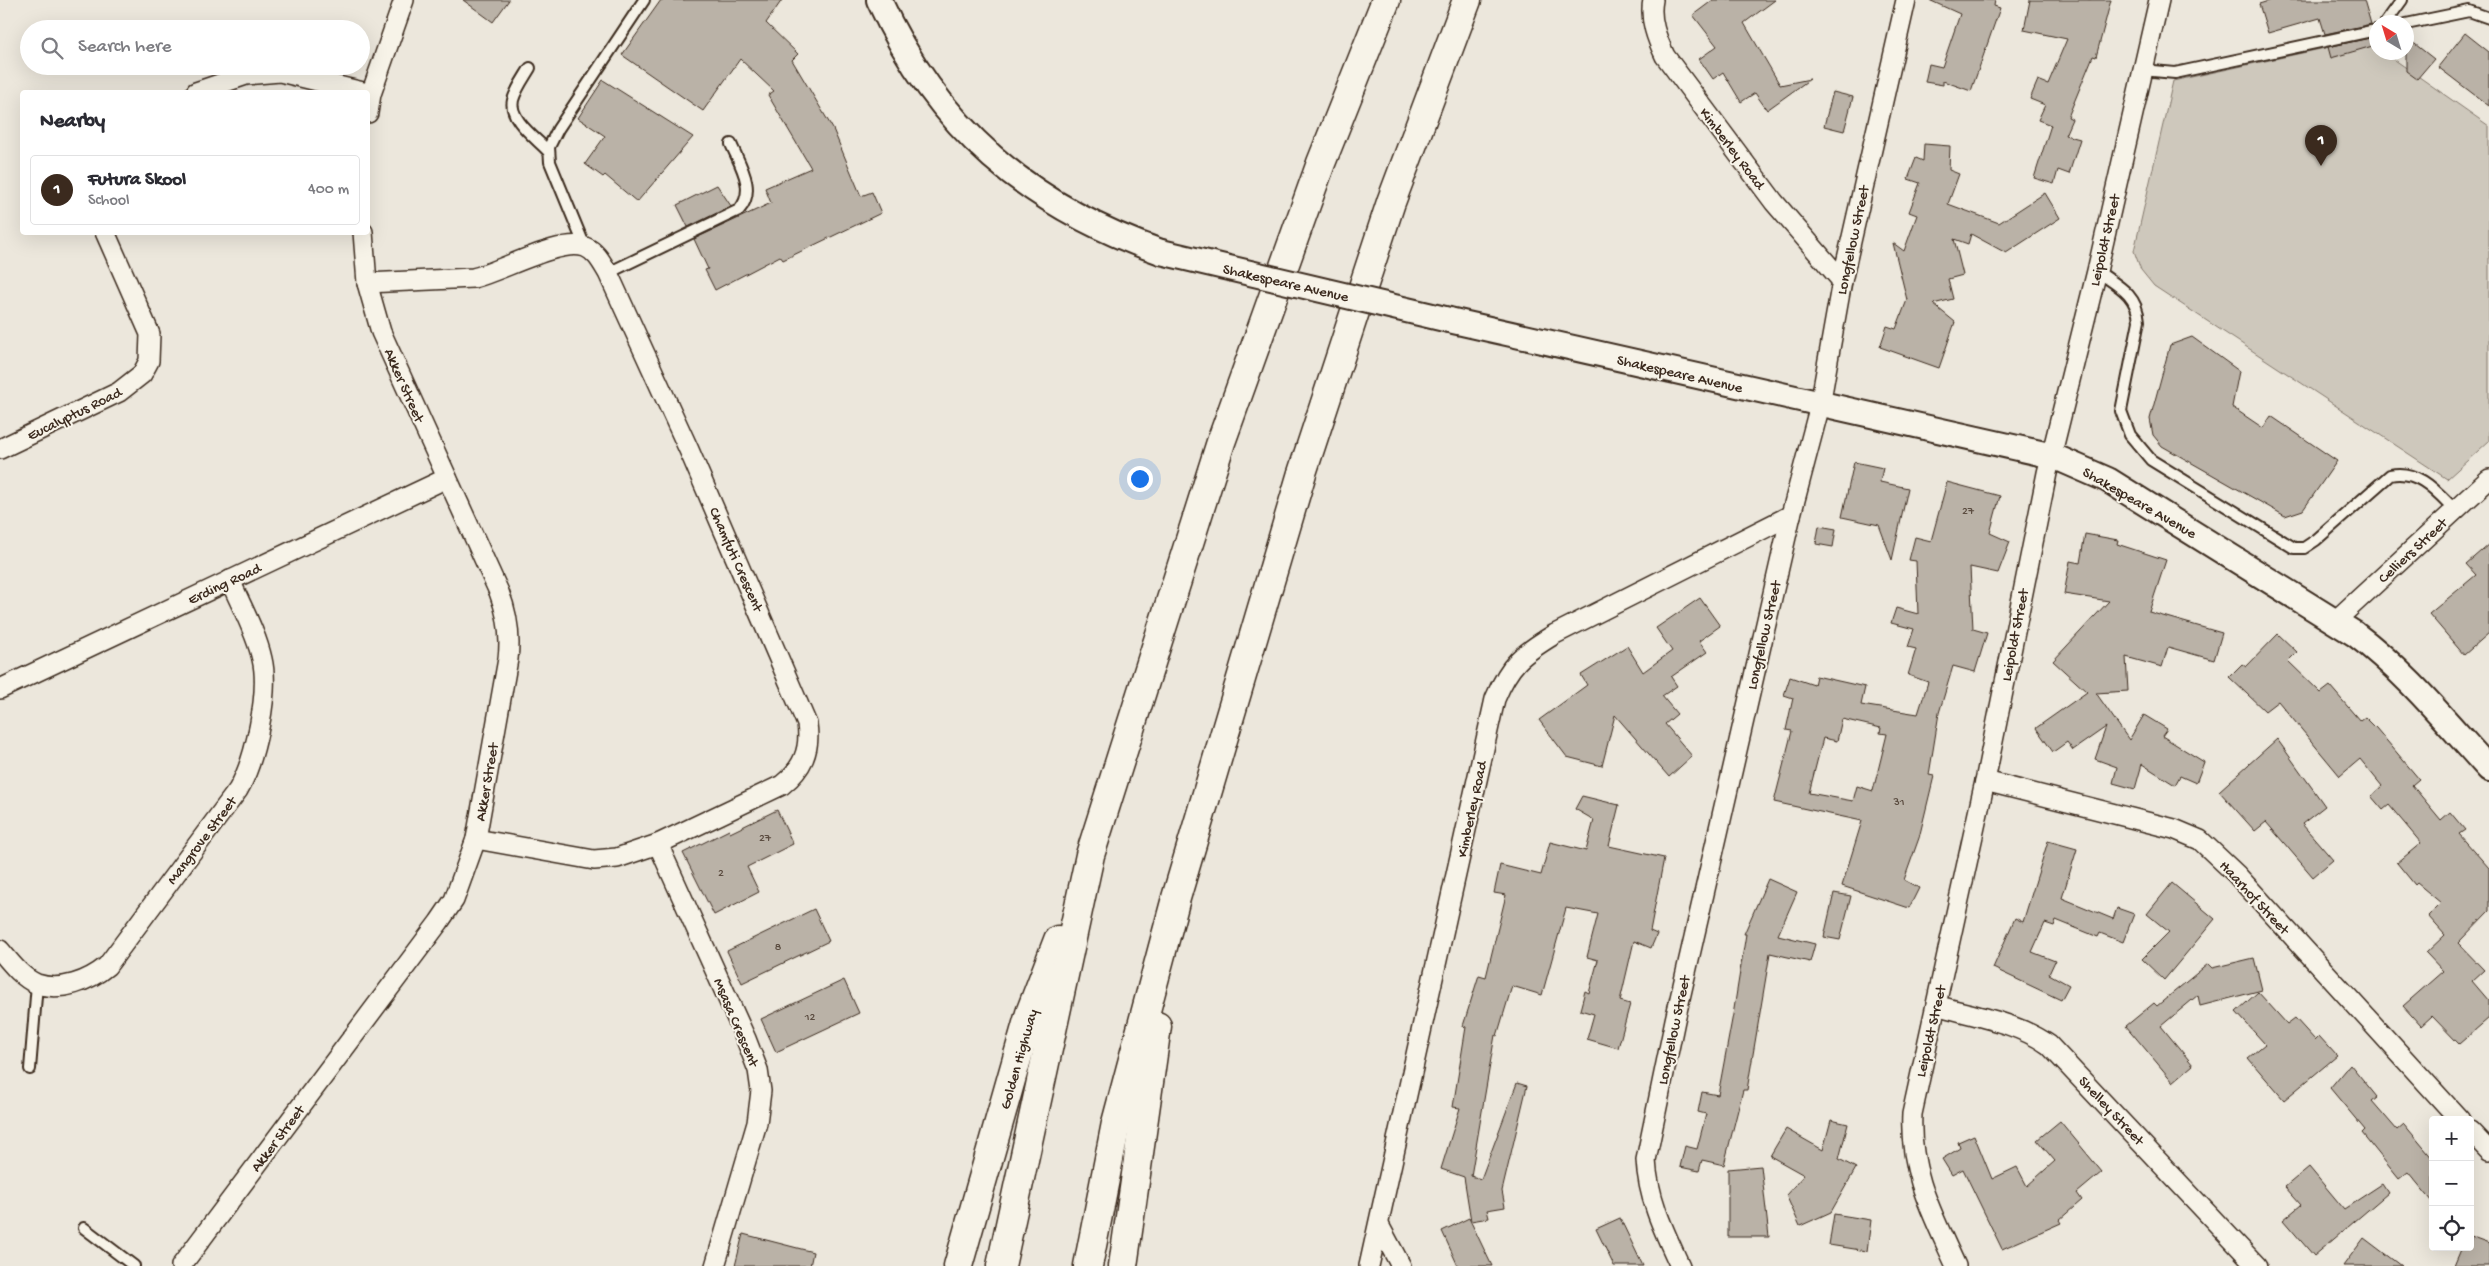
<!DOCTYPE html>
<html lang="en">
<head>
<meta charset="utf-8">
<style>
  :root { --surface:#fff; --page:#f7f7f7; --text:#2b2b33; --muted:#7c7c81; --line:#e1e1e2; --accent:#3b2a1e }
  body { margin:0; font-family:"Gochi Hand",sans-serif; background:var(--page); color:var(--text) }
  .controls { position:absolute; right:15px; bottom:15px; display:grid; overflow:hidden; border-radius:5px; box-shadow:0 5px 20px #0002 }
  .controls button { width:45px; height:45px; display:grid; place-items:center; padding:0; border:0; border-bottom:1px solid var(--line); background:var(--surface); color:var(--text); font:25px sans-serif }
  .compass { position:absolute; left:2369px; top:15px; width:45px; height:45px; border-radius:50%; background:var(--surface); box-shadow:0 5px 20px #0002; rotate:322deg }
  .you { position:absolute; left:1139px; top:478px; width:18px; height:18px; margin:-12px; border:4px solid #fff; border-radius:50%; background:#1a73e8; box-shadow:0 0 0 8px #1a73e833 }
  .badge { display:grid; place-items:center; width:32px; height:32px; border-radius:50%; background:var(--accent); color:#fff; font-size:16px; font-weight:700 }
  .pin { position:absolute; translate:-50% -41px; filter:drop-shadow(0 1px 2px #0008) }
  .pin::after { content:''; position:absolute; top:26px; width:18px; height:15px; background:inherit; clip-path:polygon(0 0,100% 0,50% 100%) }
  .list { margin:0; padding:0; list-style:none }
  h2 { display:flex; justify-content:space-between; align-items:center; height:65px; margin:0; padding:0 20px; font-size:21px }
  h2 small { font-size:16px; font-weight:400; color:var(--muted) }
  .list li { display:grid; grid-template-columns:32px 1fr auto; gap:15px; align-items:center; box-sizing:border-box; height:70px; margin:0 10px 10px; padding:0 10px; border:1px solid var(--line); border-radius:5px }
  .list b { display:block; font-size:19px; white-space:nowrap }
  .list p { margin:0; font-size:16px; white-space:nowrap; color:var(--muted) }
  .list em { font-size:16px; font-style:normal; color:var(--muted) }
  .icon { flex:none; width:28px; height:28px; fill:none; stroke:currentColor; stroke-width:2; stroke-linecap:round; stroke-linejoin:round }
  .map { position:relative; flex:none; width:2489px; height:1266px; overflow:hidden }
  .search { position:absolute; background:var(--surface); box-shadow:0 5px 20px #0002; left:20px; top:20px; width:350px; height:55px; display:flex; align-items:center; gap:12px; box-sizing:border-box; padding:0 18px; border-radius:28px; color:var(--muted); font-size:19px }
  .panel { position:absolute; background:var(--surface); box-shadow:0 5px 20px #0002; left:20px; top:90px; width:350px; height:145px; border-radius:5px }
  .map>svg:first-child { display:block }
  .green { fill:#cec8bc; stroke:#84796d }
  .building { fill:#bab2a7; stroke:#3b2a1e; fill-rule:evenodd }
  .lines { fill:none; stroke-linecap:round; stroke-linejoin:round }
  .service-casing { stroke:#3b2a1e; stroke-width:14 }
  .minor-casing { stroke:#3b2a1e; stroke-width:22 }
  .tertiary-casing { stroke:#3b2a1e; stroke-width:28 }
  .motorway-casing { stroke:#3b2a1e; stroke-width:31 }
  .service { stroke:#f7f3e8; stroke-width:10 }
  .minor { stroke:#f7f3e8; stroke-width:19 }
  .tertiary { stroke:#f7f3e8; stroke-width:24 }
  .motorway { stroke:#f7f3e8; stroke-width:28 }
  .tertiary-bridge-casing { stroke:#3b2a1e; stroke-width:28; stroke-linecap:butt }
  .tertiary-bridge { stroke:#f7f3e8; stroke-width:24 }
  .labels { text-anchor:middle; stroke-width:4; stroke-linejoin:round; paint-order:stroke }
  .number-label { font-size:12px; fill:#5b4c40 }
  .street-label { font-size:15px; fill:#3b2a1e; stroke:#f7f3e8 }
</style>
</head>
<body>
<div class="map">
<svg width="2489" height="1266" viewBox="0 0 2489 1266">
  <rect width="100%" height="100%" fill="#ece7dc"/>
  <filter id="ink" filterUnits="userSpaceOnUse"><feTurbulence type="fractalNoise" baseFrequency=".02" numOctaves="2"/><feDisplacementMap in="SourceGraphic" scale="10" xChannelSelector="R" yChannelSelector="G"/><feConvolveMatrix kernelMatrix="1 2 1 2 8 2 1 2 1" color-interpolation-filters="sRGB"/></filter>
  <g filter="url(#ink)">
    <polygon class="green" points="2376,37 2376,52 2385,53 2489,126 2489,441 2447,479 2154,286 2141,270 2134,251 2173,81"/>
    <g class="building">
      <polygon points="463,0 509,0 493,22"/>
      <polygon points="661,0 782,0 766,23 798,54 792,60 833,129 861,196 872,192 881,213 783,260 780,256 715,290 705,270 708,269 694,239 771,203 765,188 811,168 768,95 774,91 740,59 703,111 622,55"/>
      <polygon points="1713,0 1775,0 1744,23 1780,85 1810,79 1767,110 1755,93 1741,102 1723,72 1713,79 1699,59 1717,46 1693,15"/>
      <polygon points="1929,0 1995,0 1994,6 2000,8 1971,91 1943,81 1943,85 1925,82 1929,64 1942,67 1960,14"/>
      <polygon points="2030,0 2111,0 2096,57 2093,56 2068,117 2072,119 2065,135 2080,139 2069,174 2058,170 2054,184 2034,178 2051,125 2038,120 2045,105 2030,99 2038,80 2048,84 2067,39 2024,30"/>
      <polygon points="2272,0 2364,0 2371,24 2325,34 2320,18 2268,33 2259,4"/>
      <polygon points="2465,33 2489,52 2489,106 2438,67"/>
      <polygon points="2375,37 2376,45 2331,58 2328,47"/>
      <polygon points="2406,37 2434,59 2417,79 2406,71"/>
      <polygon points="603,80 693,137 637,202 605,175 603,177 585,164 605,136 578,118"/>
      <polygon points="1833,92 1853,97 1844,131 1824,126"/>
      <polygon points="1924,144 1950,146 1949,170 1959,174 1948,204 1999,223 2045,193 2060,218 2006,253 1971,234 1968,244 1954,239 1963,275 1948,279 1953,299 1933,304 1955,322 1939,368 1880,347 1887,326 1896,329 1907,300 1893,243 1904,251 1917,215 1909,212 1920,183 1908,179 1916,158 1923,161"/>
      <polygon points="717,185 731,206 688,227 677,205"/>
      <polygon points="2192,337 2239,371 2232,407 2263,428 2271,416 2337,461 2303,510 2285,516 2162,446 2153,435 2150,419 2170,345"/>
      <polygon points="1854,462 1883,468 1880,482 1908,488 1892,560 1879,525 1842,517"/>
      <path d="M1947,482L2000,496L1990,533L2010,542L1998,573L1970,567L1973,629L1987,633L1975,672L1953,666L1939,713L1929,775L1934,776L1919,838L1904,880L1919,888L1909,908L1842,886L1862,821L1774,802L1792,731L1786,730L1793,698L1784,695L1790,677L1814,685L1816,676L1865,687L1861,705L1918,714L1928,682L1908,675L1916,649L1908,647L1914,629L1891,623L1896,608L1918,614L1916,561L1909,560L1915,537L1931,541ZM1842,719L1881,728L1880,733L1887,734L1873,791L1857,786L1853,801L1809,793L1823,738L1837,741Z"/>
      <polygon points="1819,526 1836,529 1833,547 1816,544"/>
      <polygon points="2085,534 2118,540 2117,544 2166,560 2149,612 2222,633 2214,660 2168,647 2162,667 2126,657 2128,691 2096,693 2129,740 2144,715 2167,729 2162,736 2204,762 2196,783 2180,776 2175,785 2142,764 2135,789 2113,783 2117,767 2095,759 2106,727 2073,750 2067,742 2053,752 2036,728 2087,692 2053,661 2109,601 2064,594 2070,561 2080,563"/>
      <polygon points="2489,544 2489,633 2464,655 2429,614 2476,575 2466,564"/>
      <polygon points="1700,598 1720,626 1699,641 1707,652 1671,677 1677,686 1662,696 1677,714 1665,724 1692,756 1669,777 1615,715 1602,766 1567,757 1539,720 1587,685 1581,675 1627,646 1643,672 1672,651 1656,628"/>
      <polygon points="2278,634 2297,652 2288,661 2321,693 2330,686 2360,721 2365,717 2376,728 2419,779 2412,785 2441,820 2450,812 2465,830 2459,834 2489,868 2489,911 2458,943 2484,970 2472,981 2489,1001 2489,1018 2459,1044 2432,1016 2421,1026 2403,1006 2443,971 2426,953 2445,935 2428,916 2441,903 2417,883 2415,885 2397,863 2421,843 2389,805 2383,810 2371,796 2382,786 2360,759 2340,776 2278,701 2265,711 2229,677 2242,664 2246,667"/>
      <polygon points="2277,739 2325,806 2302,824 2333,860 2313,877 2266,822 2255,831 2219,791"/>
      <polygon points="1582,796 1619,805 1609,846 1664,858 1650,931 1657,934 1651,948 1634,941 1620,1001 1630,1004 1618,1048 1587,1039 1594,1014 1580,1010 1585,991 1589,993 1598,960 1587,957 1598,914 1566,908 1542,995 1512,986 1497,1036 1495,1035 1471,1176 1481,1179 1517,1083 1527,1086 1502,1191 1505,1207 1487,1210 1489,1218 1471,1221 1464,1177 1441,1169 1460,1108 1453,1107 1466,1027 1463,1026 1479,975 1486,977 1506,895 1494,893 1500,865 1541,875 1550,842 1586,851 1594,820 1575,809"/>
      <polygon points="777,810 793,844 747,867 759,892 714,915 683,853 729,830 730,833"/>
      <polygon points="2048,841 2077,849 2062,898 2113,919 2117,908 2134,914 2123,942 2100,933 2098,937 2056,920 2054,926 2045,923 2032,952 2055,961 2049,974 2069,985 2061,1000 1993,968 2015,918 2023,922"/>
      <polygon points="1768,879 1797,892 1778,935 1815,944 1810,962 1770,953 1747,1090 1743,1090 1724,1165 1702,1160 1699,1171 1680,1167 1685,1146 1697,1149 1706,1114 1698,1112 1702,1092 1718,1095 1734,1009 1746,934 1744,934"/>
      <polygon points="2172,883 2215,919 2164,980 2142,959 2169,932 2147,914"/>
      <polygon points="1834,893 1851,896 1840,940 1824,937"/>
      <polygon points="814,909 829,941 742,983 727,951"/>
      <polygon points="2254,958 2262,990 2200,1006 2198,995 2161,1026 2193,1065 2173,1082 2126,1026 2154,1003 2157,1006 2208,964 2212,968"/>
      <polygon points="844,980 859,1013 776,1052 761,1019"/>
      <polygon points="2258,992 2287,1024 2295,1018 2315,1040 2319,1036 2337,1056 2284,1100 2248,1058 2265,1044 2236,1012"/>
      <polygon points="2350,1064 2377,1097 2372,1101 2397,1130 2404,1124 2433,1159 2433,1202 2408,1172 2399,1179 2362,1133 2365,1130 2330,1088"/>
      <polygon points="1831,1120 1848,1124 1839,1159 1856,1168 1831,1212 1800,1226 1786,1195 1804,1175 1770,1156 1786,1129 1823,1150"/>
      <polygon points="2060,1121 2102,1172 2077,1193 2082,1200 2059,1220 2061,1223 2002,1249 1963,1169 1952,1175 1942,1159 1960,1148 1958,1142 1974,1135 1992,1179 2017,1167 2027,1186 2055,1161 2037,1140"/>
      <polygon points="1761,1166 1769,1237 1728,1237 1728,1169"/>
      <polygon points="2309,1167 2344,1209 2382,1184 2388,1193 2314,1256 2283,1220 2301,1205 2285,1187"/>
      <polygon points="1834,1214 1871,1220 1867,1251 1829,1245"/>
      <polygon points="1469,1218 1492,1266 1458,1266 1442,1231"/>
      <polygon points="1620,1218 1643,1266 1614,1266 1596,1229"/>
      <polygon points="743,1234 813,1252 810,1266 735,1266"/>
      <polygon points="2470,1236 2489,1243 2489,1266 2454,1266 2462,1247 2470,1247"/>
      <polygon points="2364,1238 2401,1266 2343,1266"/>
    </g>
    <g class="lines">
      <g class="service-casing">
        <g id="service">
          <polyline points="2386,22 2402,0"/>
          <polyline points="2406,24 2469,11 2489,18"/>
          <path d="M530,68C524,78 516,89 513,100C508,119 537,139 548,151"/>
          <polyline points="2142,70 2175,73 2376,30"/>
          <polyline points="585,247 550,162 549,147 558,129 644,0"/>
          <path d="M2097,271C2118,286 2137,294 2139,321L2121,411L2130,435L2151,460L2294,548H2304L2316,540L2390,475C2419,469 2437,492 2455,510"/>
          <path d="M608,273L739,210C757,190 740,165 731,144"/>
          <polyline points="30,1069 37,984"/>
          <polyline points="84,1228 134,1266"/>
        </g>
      </g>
      <g class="minor-casing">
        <g id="minor">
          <path d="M1653,0C1649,19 1657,39 1665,56L1774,202L1842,281"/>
          <polyline points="196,92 246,75 280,72 363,92"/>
          <polyline points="368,113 371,94 404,0"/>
          <path d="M367,283L473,278C500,272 560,238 585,247C596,251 602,263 608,273L689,450L807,724C811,751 802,769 782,785L658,844L617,858L594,860L476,839"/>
          <polyline points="0,449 119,392 142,374 149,361 150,334 105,232"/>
          <polyline points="2335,621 2489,479"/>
          <polyline points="0,689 447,478"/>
          <polyline points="1985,781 2174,829 2200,840 2236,874 2460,1120"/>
          <polyline points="658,844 746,1039 758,1070 761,1091 757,1123 715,1266"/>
          <path d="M0,950C10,962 22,978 37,984C61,992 89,981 107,966L238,790C255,761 270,692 262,659C256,632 241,606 230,580"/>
          <path d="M1936,1005C1973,1016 2017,1022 2049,1045L2257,1266"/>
          <polyline points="2470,1131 2489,1151"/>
          <polyline points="1379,1225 1401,1266"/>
          <path d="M181,1266L439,922L454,900L476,839L508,659C511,635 508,615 499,592L381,332L367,283L363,232"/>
          <path d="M1369,1266L1495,699C1510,663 1522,654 1555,634L1791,515"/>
          <path d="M1680,1266C1664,1231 1648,1199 1646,1160L1675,1020L1791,515L1820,405L1842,281L1906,0"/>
          <path d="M1956,1266C1933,1215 1909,1173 1912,1114L1985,781L2047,473L2097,271L2159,0"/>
        </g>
      </g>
      <g class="tertiary-casing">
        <g id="tertiary">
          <path d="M879,0C937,128 1029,206 1161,252"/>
          <path d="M1449,320L2053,456L2108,480L2355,634C2406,672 2446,722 2489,769"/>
        </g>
      </g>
      <g class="motorway-casing">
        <g id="motorway">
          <polyline points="958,1266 1030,1013 1058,940"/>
          <polyline points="1001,1266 1090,855 1221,442 1321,163 1386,0"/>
          <polyline points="1088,1266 1116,1123 1176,898 1302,473 1391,202 1467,0"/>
          <polyline points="1123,1266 1157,1026"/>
        </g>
      </g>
      <use href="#service" class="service"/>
      <use href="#minor" class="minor"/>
      <use href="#tertiary" class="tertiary"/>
      <use href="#motorway" class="motorway"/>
      <g class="tertiary-bridge-casing">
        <polyline id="tertiary-bridge" points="1161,252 1449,320"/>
      </g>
      <use href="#tertiary-bridge" class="tertiary-bridge"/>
    </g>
  </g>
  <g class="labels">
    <g class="number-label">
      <text x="1968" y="514">27</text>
      <text x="1899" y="805">31</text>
      <text x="765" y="841">27</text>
      <text x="721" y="876">2</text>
      <text x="778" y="950">8</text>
      <text x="810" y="1020">12</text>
    </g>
    <g class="street-label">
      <text transform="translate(1733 148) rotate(53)" y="5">Kimberley Road</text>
      <text transform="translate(1852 240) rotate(-78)" y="5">Longfellow Street</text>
      <text transform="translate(2104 240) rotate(-77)" y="5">Leipoldt Street</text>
      <text transform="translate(1286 282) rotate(13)" y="5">Shakespeare Avenue</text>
      <text transform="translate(1680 373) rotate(13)" y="5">Shakespeare Avenue</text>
      <text transform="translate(405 385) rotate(66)" y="5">Akker Street</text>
      <text transform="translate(74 413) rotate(-26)" y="5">Eucalyptus Road</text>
      <text transform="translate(2140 502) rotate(30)" y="5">Shakespeare Avenue</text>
      <text transform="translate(2412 550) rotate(-43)" y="5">Celliers Street</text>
      <text transform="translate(737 559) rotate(66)" y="5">Chamfuti Crescent</text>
      <text transform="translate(224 583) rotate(-25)" y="5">Erding Road</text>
      <text transform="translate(1763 635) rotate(-77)" y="5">Longfellow Street</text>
      <text transform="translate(2014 635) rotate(-79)" y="5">Leipoldt Street</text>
      <text transform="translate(486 782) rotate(-80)" y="5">Akker Street</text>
      <text transform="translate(1471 809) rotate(-78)" y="5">Kimberley Road</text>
      <text transform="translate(201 840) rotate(-53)" y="5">Mangrove Street</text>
      <text transform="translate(2255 897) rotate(47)" y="5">Haarhof Street</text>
      <text transform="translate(737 1022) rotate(67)" y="5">Msasa Crescent</text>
      <text transform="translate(1673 1030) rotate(-78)" y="5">Longfellow Street</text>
      <text transform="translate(1930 1031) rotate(-77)" y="5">Leipoldt Street</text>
      <text transform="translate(1018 1059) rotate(-74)" y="5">Golden Highway</text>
      <text transform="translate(2112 1110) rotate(47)" y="5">Shelley Street</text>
      <text transform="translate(277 1138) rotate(-53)" y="5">Akker Street</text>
    </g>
  </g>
</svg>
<div class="controls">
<button>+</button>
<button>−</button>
<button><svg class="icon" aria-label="locate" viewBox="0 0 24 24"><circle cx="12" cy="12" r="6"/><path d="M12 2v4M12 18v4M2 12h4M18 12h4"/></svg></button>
</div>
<svg class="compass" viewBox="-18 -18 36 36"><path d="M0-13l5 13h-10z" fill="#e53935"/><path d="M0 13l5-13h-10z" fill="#7c7c81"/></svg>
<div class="you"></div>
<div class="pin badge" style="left:2321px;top:166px">1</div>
<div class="search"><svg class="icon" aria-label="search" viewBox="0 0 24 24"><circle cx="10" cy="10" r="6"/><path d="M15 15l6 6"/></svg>Search here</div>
<section class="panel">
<h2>Nearby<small></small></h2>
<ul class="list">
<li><span class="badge">1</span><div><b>Futura Skool</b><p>School</p></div><em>400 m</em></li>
</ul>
</section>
</div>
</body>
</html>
